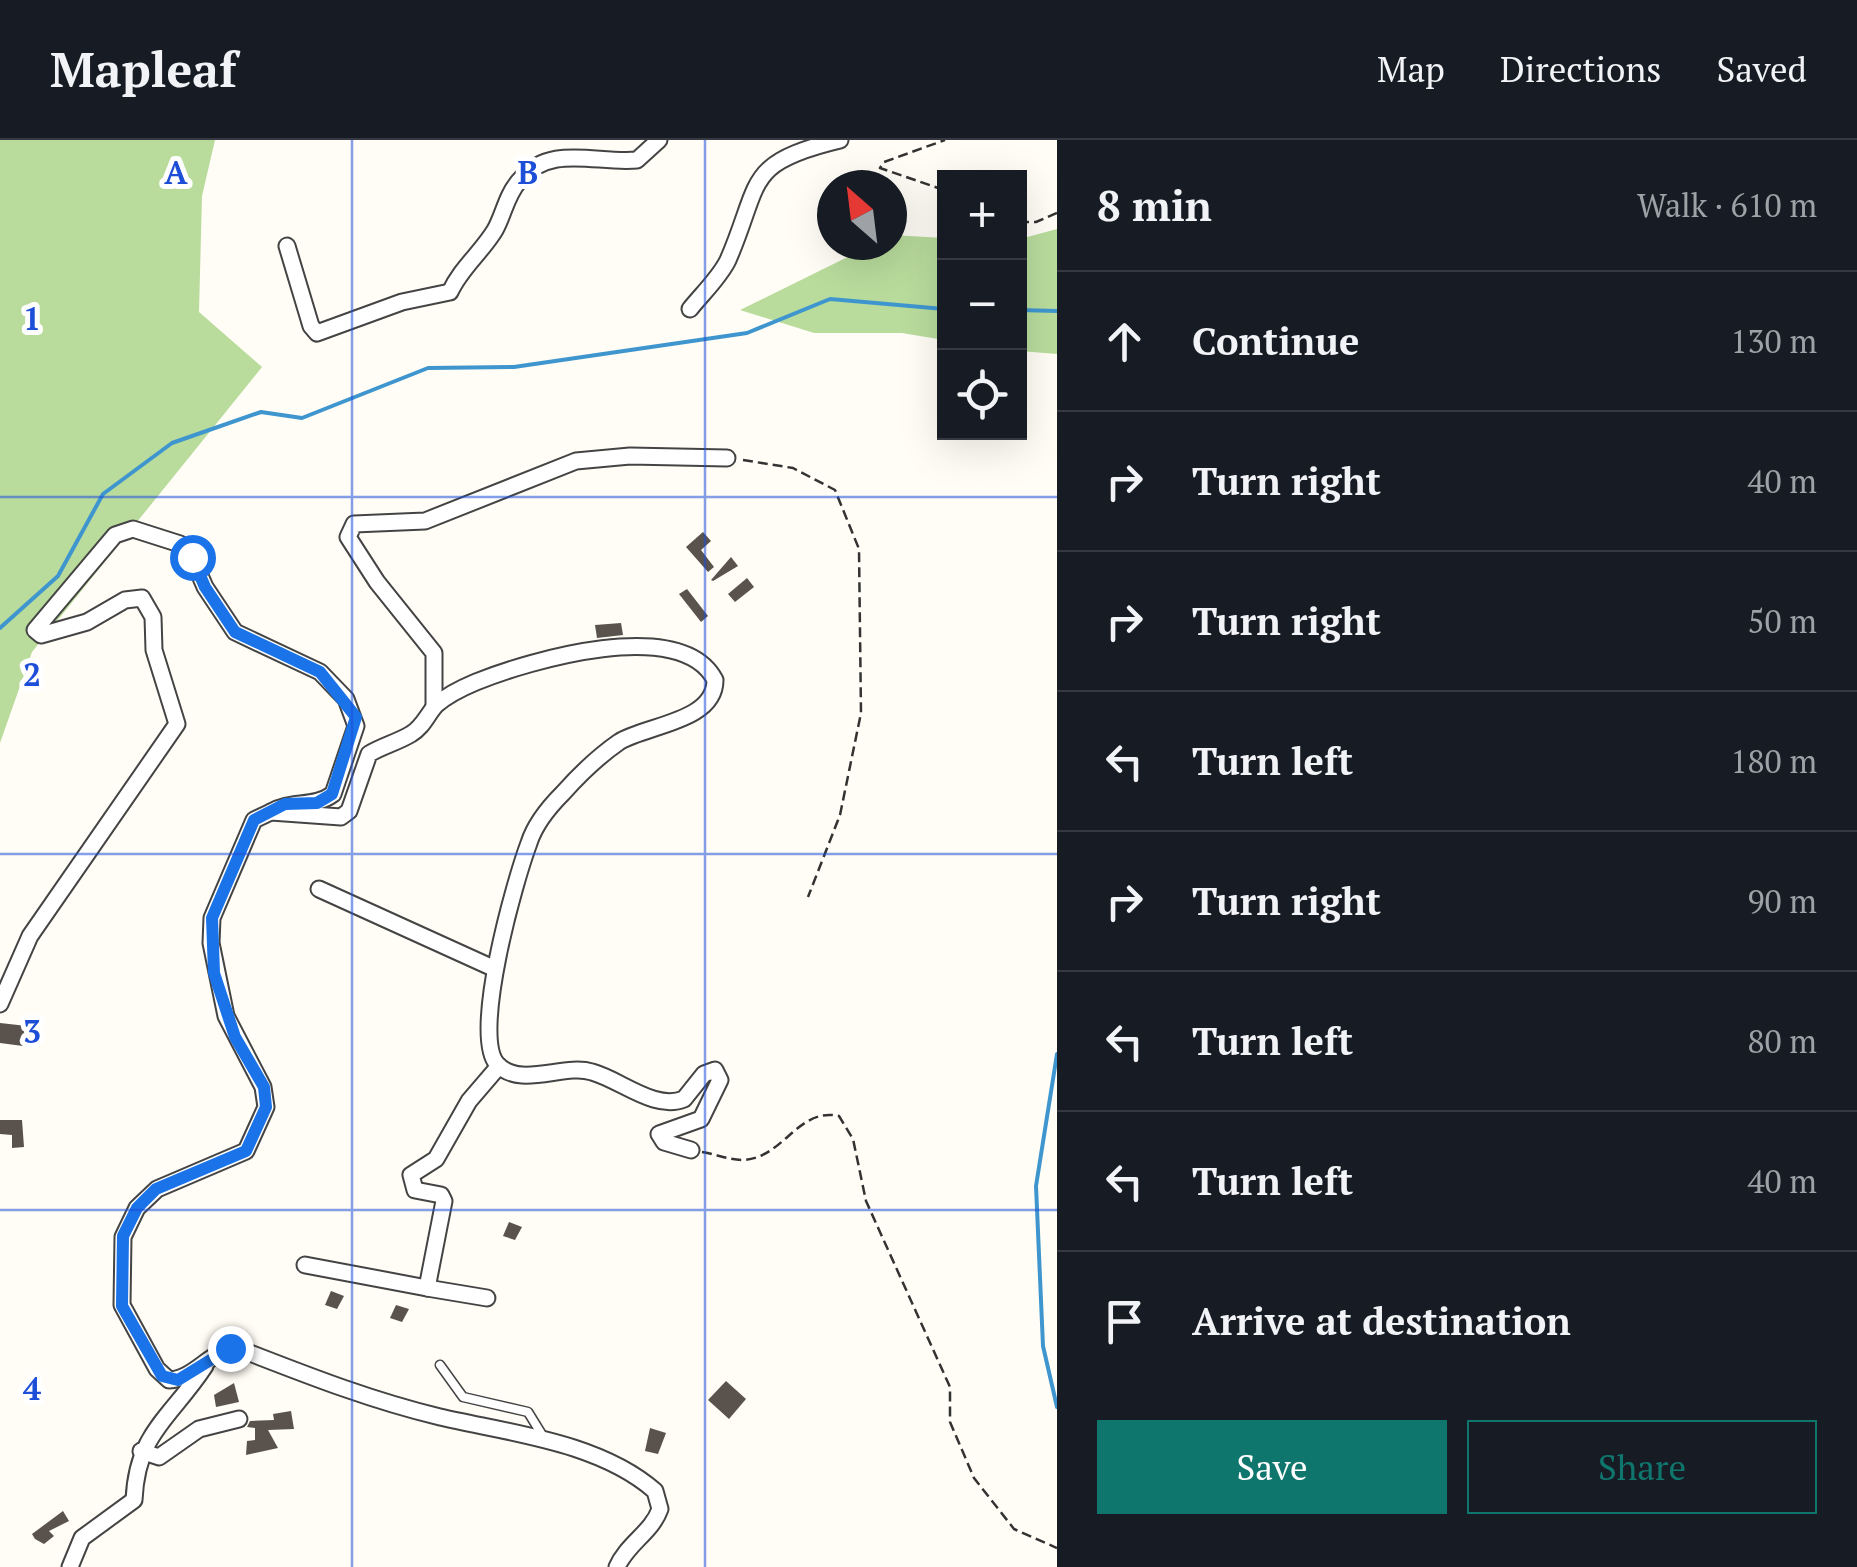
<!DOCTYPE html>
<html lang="en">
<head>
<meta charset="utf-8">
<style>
  :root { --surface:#171b24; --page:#242831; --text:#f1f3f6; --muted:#9ea1a6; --line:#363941; --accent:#0f766e }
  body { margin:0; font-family:"PT Serif",serif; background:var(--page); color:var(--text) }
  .controls { position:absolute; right:30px; top:30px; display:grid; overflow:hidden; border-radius:0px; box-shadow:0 10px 40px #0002 }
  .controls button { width:90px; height:90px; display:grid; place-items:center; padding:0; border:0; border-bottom:2px solid var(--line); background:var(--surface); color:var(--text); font:50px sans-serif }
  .compass { position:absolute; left:817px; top:30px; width:90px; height:90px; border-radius:50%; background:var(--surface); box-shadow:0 10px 40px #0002; rotate:332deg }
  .stop { position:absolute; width:30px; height:30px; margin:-22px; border:8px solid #1a73e8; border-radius:50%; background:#fff }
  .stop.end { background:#1a73e8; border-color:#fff; box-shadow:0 2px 10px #0008 }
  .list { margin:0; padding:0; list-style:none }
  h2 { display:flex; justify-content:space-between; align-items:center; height:130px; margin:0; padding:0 40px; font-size:42px }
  h2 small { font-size:32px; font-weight:400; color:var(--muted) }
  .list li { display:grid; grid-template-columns:65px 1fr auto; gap:30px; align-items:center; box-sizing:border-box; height:140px; padding:0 40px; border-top:2px solid var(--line) }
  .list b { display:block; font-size:38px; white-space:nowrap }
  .list em { font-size:32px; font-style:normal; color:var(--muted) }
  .actions { display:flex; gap:20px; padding:30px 40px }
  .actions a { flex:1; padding:22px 0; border:2px solid var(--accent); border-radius:0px; text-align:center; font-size:35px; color:var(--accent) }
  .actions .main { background:var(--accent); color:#fff }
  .icon { flex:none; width:55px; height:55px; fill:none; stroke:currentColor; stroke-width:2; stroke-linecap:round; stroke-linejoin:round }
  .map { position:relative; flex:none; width:1057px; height:1427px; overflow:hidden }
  header { display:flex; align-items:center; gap:60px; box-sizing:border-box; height:140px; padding:0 50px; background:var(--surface); border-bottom:2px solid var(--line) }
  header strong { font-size:48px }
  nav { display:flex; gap:55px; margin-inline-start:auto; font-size:35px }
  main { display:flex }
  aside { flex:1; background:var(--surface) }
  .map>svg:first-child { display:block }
  .forest { fill:#b9dc9c }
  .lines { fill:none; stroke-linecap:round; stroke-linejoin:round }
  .stream { stroke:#3f96cf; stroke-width:4 }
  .building { fill:#5a524d }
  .service-casing { stroke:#444; stroke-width:11 }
  .minor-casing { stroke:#444; stroke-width:19 }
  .path { stroke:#333; stroke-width:2.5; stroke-dasharray:10 5; stroke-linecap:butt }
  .service { stroke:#fff; stroke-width:8 }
  .minor { stroke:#fff; stroke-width:15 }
  .route { stroke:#1a73e8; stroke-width:12 }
  .grid { fill:none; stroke:#1d4ed8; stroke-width:2.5; stroke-opacity:0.55 }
  .grid-label { font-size:32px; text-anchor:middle; font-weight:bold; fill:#1d4ed8; stroke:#fff; stroke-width:10; stroke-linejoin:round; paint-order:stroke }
</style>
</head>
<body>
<header>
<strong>Mapleaf</strong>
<nav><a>Map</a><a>Directions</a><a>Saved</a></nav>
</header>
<main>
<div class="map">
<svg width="1057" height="1427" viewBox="0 0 1057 1427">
  <rect width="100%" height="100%" fill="#fffdf5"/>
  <g class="forest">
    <polygon points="0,0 215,0 202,56 199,172 262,227 32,512 0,603"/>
    <polygon points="1057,89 1057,214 1020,211 1020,99"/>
    <polygon points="892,95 944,98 944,200 902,193 814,193 740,170 872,105 892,105"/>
  </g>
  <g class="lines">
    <g class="stream">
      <polyline points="1019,170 1057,171"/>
      <polyline points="0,488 58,436 103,354 172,303 261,272 302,278 428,228 514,227 747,193 830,159 944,169"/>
      <polyline points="1057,914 1036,1046 1043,1206 1057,1267"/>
    </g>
  </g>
  <g class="building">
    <polygon points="703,392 711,401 701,410 714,427 708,432 686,407"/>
    <polygon points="731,417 738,426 713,441 711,440"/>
    <polygon points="747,438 754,447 735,462 728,454"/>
    <polygon points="687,449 708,476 701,482 679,454"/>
    <polygon points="621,483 623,495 597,498 595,485"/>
    <polygon points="0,883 27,886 23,906 0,903"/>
    <polygon points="0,980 22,980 24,1007 12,1008 12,995 0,994"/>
    <polygon points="509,1082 522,1087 515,1100 503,1096"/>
    <polygon points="331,1151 344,1156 337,1169 325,1165"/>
    <polygon points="396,1165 409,1169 402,1182 390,1178"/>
    <polygon points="726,1241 746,1259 729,1279 708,1260"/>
    <polygon points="234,1243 239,1262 216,1267 214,1255"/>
    <polygon points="291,1271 294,1289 268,1290 278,1308 246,1315 247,1301 255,1300 255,1288 247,1287 250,1281 274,1280 273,1274"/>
    <polygon points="650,1288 666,1293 658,1314 645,1311"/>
    <polygon points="63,1371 69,1381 49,1391 54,1396 44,1404 35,1399 32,1394"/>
  </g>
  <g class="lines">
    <g class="service-casing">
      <polyline id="service" points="440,1225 463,1257 528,1272 544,1298"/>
    </g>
    <g class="minor-casing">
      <g id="minor">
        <path d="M287,106L311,186L317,193L402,162L450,152C461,128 481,113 495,90C504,74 506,56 519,41C550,3 596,24 637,20L659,0"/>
        <path d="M690,169C702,154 720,137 728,120C762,42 743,23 840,0"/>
        <polyline points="434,567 434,513 377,442 348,397 354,384 425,381 576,321 630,316 727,318"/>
        <polyline points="319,749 493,828"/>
        <path d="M0,864L30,796L177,584L154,510L153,477L142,458L125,460L87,482L41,495L35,490L115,395L133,389L180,404L192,417L205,447L235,492L320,532L346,559L356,586L333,654C314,668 291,660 271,672"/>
        <polyline points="305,1125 427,1148 444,1061 441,1055 415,1050 411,1035 436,1019 469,961 499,926"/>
        <polyline points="427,1148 487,1158"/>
        <polyline points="141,1311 159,1317 199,1289 239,1279"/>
        <path d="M70,1427L82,1398L134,1360C137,1292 171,1278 205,1226"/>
        <path d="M617,1427C627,1404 652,1392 660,1369L655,1351C599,1302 509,1293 440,1277C369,1260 304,1234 237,1208C210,1210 195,1239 169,1240L157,1229L122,1165L123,1097L137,1068L157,1049L246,1011L266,967L263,947L226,876L211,803L212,778L254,680L271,672L341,677L349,671L369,614C382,606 398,602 411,594C423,587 427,575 436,565C446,556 464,547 476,542C528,521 681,475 715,540C715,582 646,585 619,602C599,616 579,635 563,653C549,667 535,684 529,703C515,740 471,895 497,924C520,949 564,923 592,932C621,940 655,971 684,959L704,934L715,930L720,940L701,979L659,994L664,1002L691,1010"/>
      </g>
    </g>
    <g class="path">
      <polyline points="944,50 880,28 884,22 945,0"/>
      <polyline points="1019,82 1036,82 1057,73"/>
      <polyline points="743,320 793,328 835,350 859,409 861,573 840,675 808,757"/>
      <path d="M702,1012C715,1014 730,1020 742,1020C784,1019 797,967 839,976L853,999L866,1061L950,1247V1282L974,1338L1014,1389L1057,1408"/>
    </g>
    <use href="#service" class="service"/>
    <use href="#minor" class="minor"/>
  </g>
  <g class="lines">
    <polyline class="route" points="192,417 205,447 235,492 320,532 356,577 332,654 317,663 285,664 254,680 212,778 214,833 235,897 264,947 266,967 246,1011 156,1049 137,1068 123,1096 122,1166 162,1236 178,1240 230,1208"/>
  </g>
  <path class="grid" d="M352,0V1427M705,0V1427M0,357H1057M0,714H1057M0,1070H1057"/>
  <g class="grid-label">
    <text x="176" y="44">A</text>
    <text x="528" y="44">B</text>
    <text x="32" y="190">1</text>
    <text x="32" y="546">2</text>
    <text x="32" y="903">3</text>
    <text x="32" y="1260">4</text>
  </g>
</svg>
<div class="controls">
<button>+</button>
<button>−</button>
<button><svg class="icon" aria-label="locate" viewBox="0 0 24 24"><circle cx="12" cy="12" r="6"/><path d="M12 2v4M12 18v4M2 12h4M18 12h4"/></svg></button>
</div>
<svg class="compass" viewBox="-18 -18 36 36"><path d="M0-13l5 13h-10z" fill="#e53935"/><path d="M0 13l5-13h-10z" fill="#9ea1a6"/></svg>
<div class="stop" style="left:192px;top:417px"></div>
<div class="stop end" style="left:230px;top:1208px"></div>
</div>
<aside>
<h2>8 min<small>Walk · 610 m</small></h2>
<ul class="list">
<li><svg class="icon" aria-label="ahead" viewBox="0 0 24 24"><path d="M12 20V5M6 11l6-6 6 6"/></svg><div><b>Continue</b></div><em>130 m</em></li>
<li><svg class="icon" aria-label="right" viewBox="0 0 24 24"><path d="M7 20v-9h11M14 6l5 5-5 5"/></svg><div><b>Turn right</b></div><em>40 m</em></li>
<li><svg class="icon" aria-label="right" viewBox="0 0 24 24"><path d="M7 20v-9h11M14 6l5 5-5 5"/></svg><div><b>Turn right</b></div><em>50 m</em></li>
<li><svg class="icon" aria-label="left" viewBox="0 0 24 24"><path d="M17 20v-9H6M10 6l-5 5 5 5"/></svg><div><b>Turn left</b></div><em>180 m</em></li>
<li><svg class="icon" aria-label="right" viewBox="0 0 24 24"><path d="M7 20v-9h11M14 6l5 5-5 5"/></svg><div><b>Turn right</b></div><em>90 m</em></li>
<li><svg class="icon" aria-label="left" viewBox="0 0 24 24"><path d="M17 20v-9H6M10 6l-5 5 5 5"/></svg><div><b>Turn left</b></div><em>80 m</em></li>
<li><svg class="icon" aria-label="left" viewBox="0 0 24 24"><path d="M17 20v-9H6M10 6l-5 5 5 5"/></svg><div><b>Turn left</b></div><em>40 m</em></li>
<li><svg class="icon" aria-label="arrive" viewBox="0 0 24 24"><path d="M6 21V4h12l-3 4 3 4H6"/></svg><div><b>Arrive at destination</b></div></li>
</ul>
<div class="actions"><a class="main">Save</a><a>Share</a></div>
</aside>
</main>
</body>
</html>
